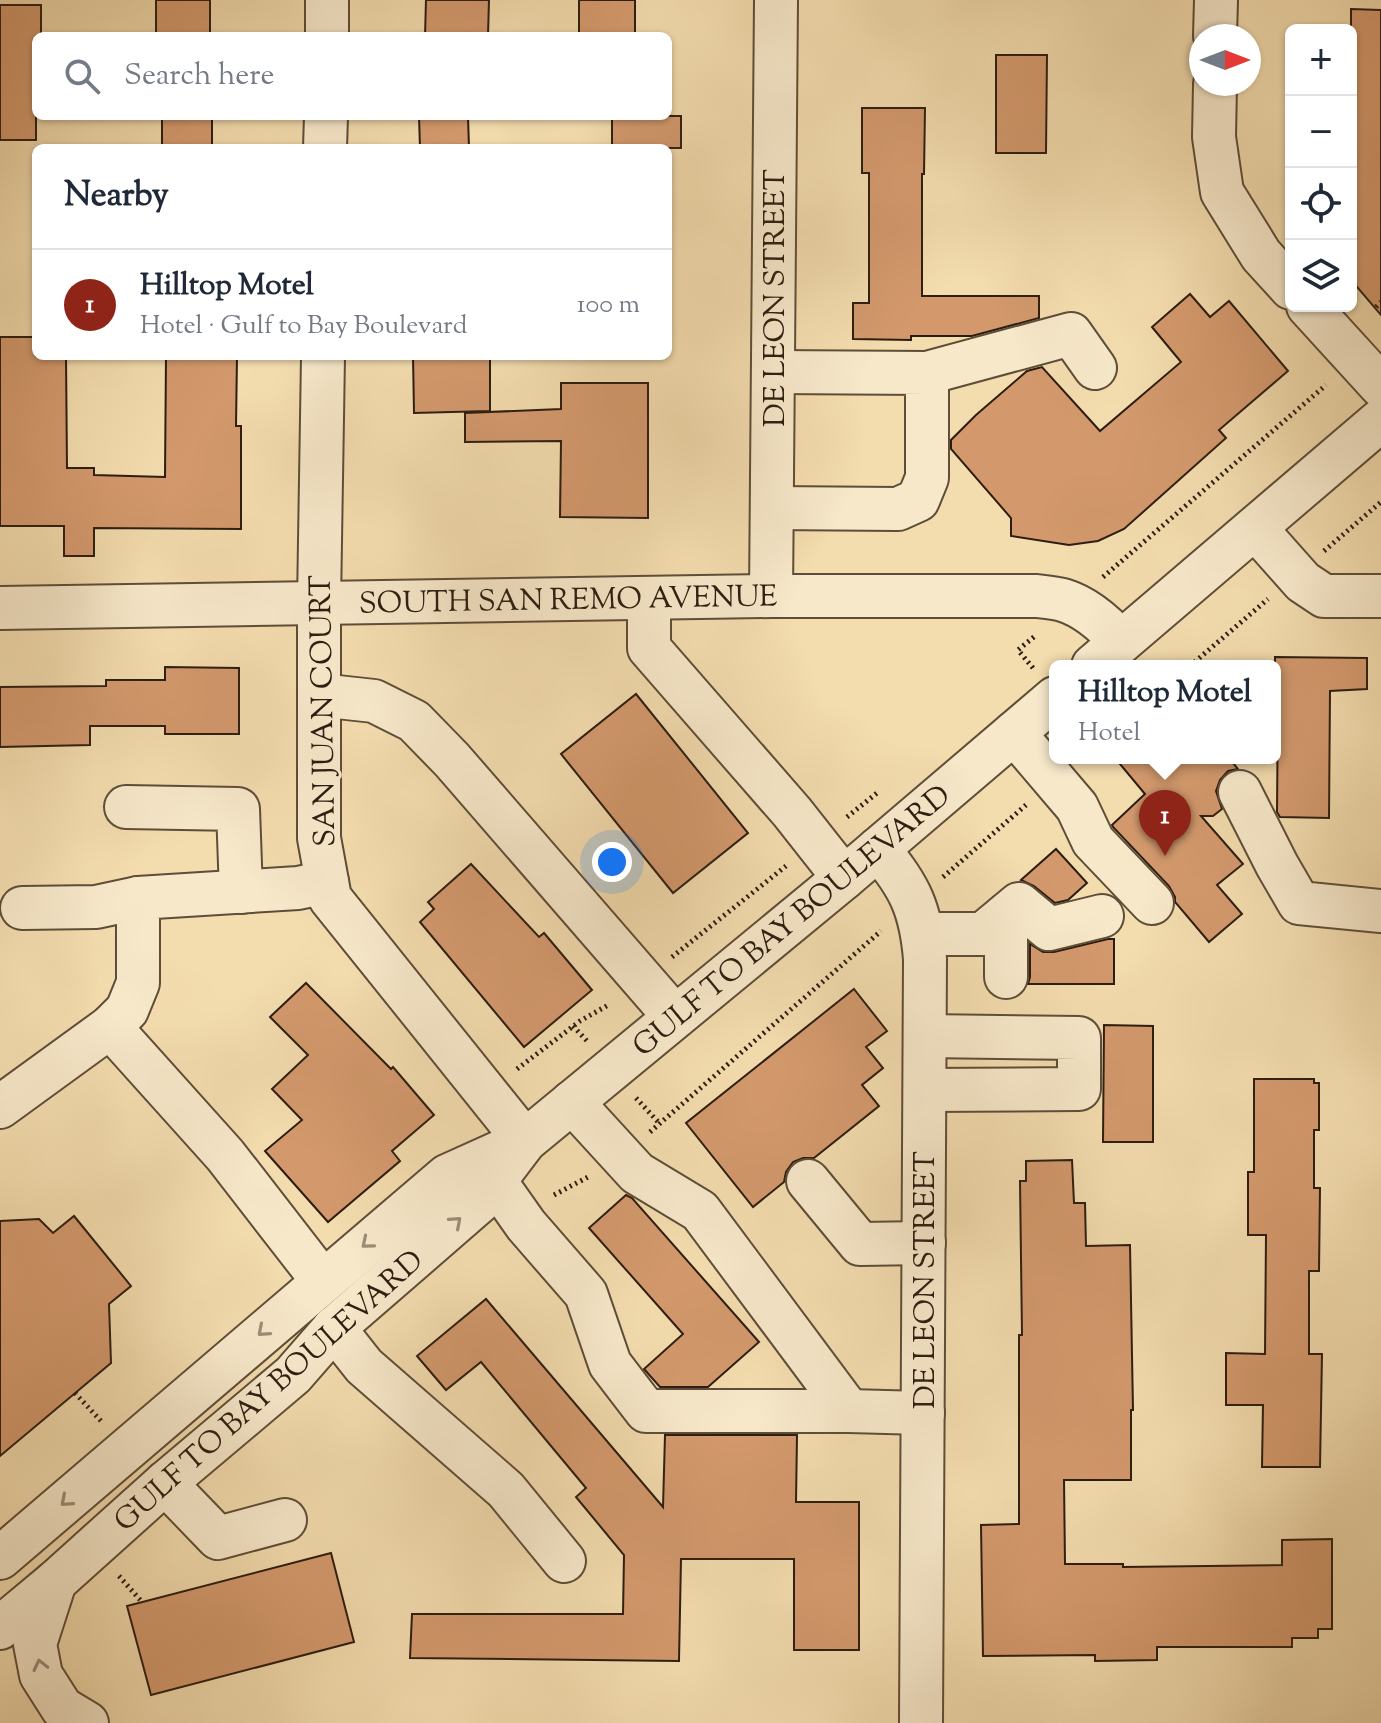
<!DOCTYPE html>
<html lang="en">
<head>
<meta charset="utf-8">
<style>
  :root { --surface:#fff; --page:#f6f6f7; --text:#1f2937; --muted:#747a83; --line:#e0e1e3; --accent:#8f2418 }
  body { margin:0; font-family:"Sorts Mill Goudy",serif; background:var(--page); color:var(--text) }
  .controls { position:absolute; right:24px; top:24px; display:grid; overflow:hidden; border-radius:12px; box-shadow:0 2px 6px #0004 }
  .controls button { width:72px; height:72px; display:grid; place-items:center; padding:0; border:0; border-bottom:2px solid var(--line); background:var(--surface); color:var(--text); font:40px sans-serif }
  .compass { position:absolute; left:1189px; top:24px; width:72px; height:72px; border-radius:50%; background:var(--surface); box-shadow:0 2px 6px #0004; rotate:90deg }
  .you { position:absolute; left:612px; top:862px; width:28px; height:28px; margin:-20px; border:6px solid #fff; border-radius:50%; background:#1a73e8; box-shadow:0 0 0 12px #1a73e833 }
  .badge { display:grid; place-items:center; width:52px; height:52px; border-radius:50%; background:var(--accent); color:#fff; font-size:26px; font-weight:700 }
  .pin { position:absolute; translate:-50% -66px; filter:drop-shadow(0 2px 4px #0008) }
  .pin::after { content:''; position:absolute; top:42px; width:28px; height:24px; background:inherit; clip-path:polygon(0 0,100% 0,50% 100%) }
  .popup { position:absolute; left:1049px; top:660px; width:232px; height:104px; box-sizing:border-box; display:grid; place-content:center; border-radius:12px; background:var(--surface); filter:drop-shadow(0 2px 6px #0005); font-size:26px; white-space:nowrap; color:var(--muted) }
  .popup b { font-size:30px; color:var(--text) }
  .popup::after { content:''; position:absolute; left:50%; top:100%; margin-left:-16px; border:16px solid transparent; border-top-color:var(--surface) }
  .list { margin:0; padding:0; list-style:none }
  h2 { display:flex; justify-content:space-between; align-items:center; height:104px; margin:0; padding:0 32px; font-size:34px }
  h2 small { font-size:26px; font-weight:400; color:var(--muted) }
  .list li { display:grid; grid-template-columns:52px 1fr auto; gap:24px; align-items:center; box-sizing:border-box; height:112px; padding:0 32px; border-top:2px solid var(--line) }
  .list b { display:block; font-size:30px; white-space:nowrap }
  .list p { margin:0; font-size:26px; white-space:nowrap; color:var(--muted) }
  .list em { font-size:26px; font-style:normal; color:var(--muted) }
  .icon { flex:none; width:44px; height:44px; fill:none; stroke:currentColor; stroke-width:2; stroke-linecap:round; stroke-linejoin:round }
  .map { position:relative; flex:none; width:1381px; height:1723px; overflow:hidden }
  .search { position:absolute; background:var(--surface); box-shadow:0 2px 6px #0004; left:32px; top:32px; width:640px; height:88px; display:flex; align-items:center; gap:20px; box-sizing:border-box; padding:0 28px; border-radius:12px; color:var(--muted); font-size:30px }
  .panel { position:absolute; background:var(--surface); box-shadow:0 2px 6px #0004; left:32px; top:144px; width:640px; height:216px; border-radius:12px }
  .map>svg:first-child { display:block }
  .building { fill:#d3996d; stroke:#2d1d11; stroke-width:2 }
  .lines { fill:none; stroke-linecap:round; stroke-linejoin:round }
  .minor-casing { stroke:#5e4d38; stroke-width:46 }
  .path { stroke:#2d1d11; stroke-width:5; stroke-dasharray:2 4; stroke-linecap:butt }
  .minor { stroke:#f7e8ca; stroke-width:42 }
  .oneway { stroke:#9c8d77 }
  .labels { text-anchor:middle; stroke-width:6; stroke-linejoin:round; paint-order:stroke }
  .street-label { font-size:30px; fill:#2d1d11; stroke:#f7e8ca }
</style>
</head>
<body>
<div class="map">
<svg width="1381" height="1723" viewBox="0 0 1381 1723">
  <rect width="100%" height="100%" fill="#f3dcae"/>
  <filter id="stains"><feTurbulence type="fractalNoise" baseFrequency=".0025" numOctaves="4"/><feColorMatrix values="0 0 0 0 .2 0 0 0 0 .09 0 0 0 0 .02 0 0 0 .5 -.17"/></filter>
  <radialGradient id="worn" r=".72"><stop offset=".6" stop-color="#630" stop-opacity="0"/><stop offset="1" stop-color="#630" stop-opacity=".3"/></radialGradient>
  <g class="building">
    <rect x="156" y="0" width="54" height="36"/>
    <polygon points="426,0 489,0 488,36 425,36"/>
    <rect x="579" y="0" width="56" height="36"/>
    <polygon points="0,5 41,5 41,36 36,36 36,140 0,140"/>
    <polygon points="1351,9 1381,10 1381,315 1351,280"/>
    <polygon points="996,55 1047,55 1046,153 996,153"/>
    <polygon points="862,108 925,108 924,174 922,174 922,296 1039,296 1039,318 972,336 911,336 911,340 853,339 853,303 869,303 869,173 862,173"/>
    <rect x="162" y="116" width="50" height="32"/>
    <polygon points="419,116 468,116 469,148 420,148"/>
    <rect x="612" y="116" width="69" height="32"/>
    <polygon points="1190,294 1210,317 1229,301 1288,371 1219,430 1226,438 1124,529 1098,541 1069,545 1011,536 1011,518 951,449 951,440 976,415 1027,371 1042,367 1100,431 1181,362 1152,327"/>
    <polygon points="0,337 36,337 36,356 66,356 67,468 94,468 94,475 165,477 166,356 237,356 236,426 241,426 241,529 94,528 94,556 64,556 64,526 0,526"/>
    <polygon points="413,356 490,356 490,411 414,413"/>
    <polygon points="561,383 648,383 648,518 560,517 561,441 465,442 465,413 561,409"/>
    <polygon points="1275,657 1367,658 1367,689 1330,691 1329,818 1280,817 1277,812 1278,693 1275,693"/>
    <polygon points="165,667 239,668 239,734 165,734 165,726 90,726 90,745 0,747 0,687 106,686 106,680 165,680"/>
    <polygon points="636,694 748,833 673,893 561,754"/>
    <polygon points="1115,758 1229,758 1238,769 1228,771 1220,780 1216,791 1222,809 1213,816 1201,816 1243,864 1217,885 1242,914 1209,942 1175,902 1175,897 1169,886 1113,827 1112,825 1145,794"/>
    <polygon points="1056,849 1087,883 1068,900 1055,903 1034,886 1021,880"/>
    <polygon points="471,864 539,937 544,933 592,990 524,1047 420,922 434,909 428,902"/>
    <polygon points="1108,939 1114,939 1114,984 1028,984 1030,977 1030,944 1043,952 1054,952"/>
    <polygon points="306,983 391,1069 393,1067 434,1115 392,1151 400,1161 328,1222 265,1151 302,1120 272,1089 308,1055 270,1017"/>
    <polygon points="854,989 887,1031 866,1047 883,1068 862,1085 879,1106 814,1158 803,1158 793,1162 786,1172 784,1182 753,1207 686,1123"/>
    <polygon points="1104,1025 1153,1026 1153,1142 1103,1142"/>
    <polygon points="1254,1079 1314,1079 1314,1083 1319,1083 1319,1130 1314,1130 1314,1188 1320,1188 1319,1271 1309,1271 1309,1354 1322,1354 1320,1467 1262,1467 1263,1405 1226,1405 1226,1353 1265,1354 1266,1235 1248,1235 1248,1172 1254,1172"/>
    <polygon points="1072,1160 1074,1203 1085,1203 1086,1246 1130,1245 1133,1410 1131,1410 1131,1480 1064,1480 1065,1564 1123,1564 1123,1567 1282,1565 1282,1540 1332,1539 1332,1629 1318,1629 1318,1638 1292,1638 1292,1647 1157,1647 1157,1660 1095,1661 1095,1655 983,1656 981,1525 1019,1524 1019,1335 1022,1335 1020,1181 1026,1181 1026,1161"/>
    <polygon points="626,1195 632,1198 759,1342 708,1387 660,1387 644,1369 683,1334 589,1228"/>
    <polygon points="74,1216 131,1286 109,1304 111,1363 0,1456 0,1221 39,1219 53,1233"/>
    <polygon points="486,1299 663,1507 665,1435 797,1435 796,1502 859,1502 859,1650 794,1650 794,1559 681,1559 679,1661 410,1658 412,1614 623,1614 624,1555 576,1497 586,1488 481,1362 446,1390 417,1356"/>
    <polygon points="331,1553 354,1642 151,1695 127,1606"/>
  </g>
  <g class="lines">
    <g class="minor-casing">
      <g id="minor">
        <polyline points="327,36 327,0"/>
        <polyline points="1215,36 1216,0"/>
        <polyline points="1215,84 1214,137 1222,192 1261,255 1291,288"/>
        <polyline points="325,148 326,116"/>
        <polyline points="1308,306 1381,386"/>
        <polyline points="323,356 319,603 319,838 330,898 525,1141"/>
        <polyline points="927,373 1071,334 1095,368"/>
        <polyline points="772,508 898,509 918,500 927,478 927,373 773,372"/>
        <polyline points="1255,528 1303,582 1324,596 1381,596"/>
        <polyline points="771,596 776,0"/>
        <polyline points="649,598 649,648 792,812 844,878"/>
        <path d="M0,608L771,596H1037C1045,597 1055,598 1063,600C1086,607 1106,625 1121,642"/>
        <polyline points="1093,666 1381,420"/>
        <polyline points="319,695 374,701 414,721 452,760 675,1017"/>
        <polyline points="1014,733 1077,807 1093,841 1152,903"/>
        <polyline points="1240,792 1277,865 1299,903 1381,911"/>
        <polyline points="126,807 238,809 241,892"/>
        <path d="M878,849C910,886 921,910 925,959L921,1723"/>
        <polyline points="22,908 96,907 138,898"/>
        <polyline points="923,934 983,934 1019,904 1049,929 1102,916"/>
        <polyline points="1006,977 1006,915"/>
        <polyline points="110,1027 127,1010 138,983 138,898 298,888 327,882"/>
        <polyline points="925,1090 1079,1089 1079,1038 925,1036"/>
        <polyline points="572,1102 637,1173 700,1211 849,1411"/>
        <polyline points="0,1107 110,1027 225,1155 322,1280"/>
        <polyline points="495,1181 526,1225 586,1294 610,1364 646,1411 849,1411 923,1413"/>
        <polyline points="808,1181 860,1244 924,1243"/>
        <polyline points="334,1328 364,1366 506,1490 564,1561"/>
        <polyline points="165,1483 218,1538 285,1520"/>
        <polyline points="0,1558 447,1176 520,1143"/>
        <polyline points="55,1582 35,1644 41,1675 62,1708 87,1723"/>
        <polyline points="0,1628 55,1582 165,1483 293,1375 334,1328 478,1203 525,1141 844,878 1055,698"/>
      </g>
    </g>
    <g class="path">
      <polyline points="1376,307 1381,302"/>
      <polyline points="1324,551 1381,502"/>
      <polyline points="1103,577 1326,385"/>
      <polyline points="1190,666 1268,599"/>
      <polyline points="1033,668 1018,650 1035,636"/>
      <polyline points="847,817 877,793"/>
      <polyline points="943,877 1026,805"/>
      <polyline points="672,957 786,866"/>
      <polyline points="573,1026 588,1042"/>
      <polyline points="517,1069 580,1021 610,1004"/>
      <polyline points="636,1098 660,1124"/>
      <polyline points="650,1132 881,931"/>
      <polyline points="554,1195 588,1177"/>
      <polyline points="75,1393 101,1421"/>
      <polyline points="119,1576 142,1602"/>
    </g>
    <use href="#minor" class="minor"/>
  </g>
  <defs><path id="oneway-chevron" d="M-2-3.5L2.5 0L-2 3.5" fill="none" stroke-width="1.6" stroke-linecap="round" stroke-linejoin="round" transform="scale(2)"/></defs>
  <g class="oneway">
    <use href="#oneway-chevron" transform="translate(456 1222) rotate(-41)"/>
    <use href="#oneway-chevron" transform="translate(367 1243) rotate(140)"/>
    <use href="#oneway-chevron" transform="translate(263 1331) rotate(139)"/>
    <use href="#oneway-chevron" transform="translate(66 1501) rotate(139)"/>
    <use href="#oneway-chevron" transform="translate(40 1665) rotate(-103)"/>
  </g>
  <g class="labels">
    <g class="street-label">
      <text transform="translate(774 298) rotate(-90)" y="10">DE LEON STREET</text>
      <text transform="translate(568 599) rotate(-1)" y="10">SOUTH SAN REMO AVENUE</text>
      <text transform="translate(322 711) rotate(-91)" y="10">SAN JUAN COURT</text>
      <text transform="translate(791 920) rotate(-40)" y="10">GULF TO BAY BOULEVARD</text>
      <text transform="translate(924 1280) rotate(-90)" y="10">DE LEON STREET</text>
      <text transform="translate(268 1390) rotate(-42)" y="10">GULF TO BAY BOULEVARD</text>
    </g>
  </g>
  <rect width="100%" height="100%" filter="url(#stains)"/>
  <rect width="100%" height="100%" fill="url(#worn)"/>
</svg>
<div class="controls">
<button>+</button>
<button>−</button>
<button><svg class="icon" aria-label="locate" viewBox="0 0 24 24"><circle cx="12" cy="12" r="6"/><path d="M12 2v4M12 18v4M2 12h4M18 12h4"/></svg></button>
<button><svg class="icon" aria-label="layers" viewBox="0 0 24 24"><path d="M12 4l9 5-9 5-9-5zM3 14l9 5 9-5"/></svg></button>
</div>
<svg class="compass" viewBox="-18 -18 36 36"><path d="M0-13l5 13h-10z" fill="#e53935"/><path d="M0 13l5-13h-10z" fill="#747a83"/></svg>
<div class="you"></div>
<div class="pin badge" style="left:1165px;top:856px">1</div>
<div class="popup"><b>Hilltop Motel</b>Hotel</div>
<div class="search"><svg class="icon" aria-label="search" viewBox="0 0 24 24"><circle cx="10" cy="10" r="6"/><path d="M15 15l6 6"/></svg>Search here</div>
<section class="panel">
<h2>Nearby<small></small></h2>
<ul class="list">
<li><span class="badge">1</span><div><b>Hilltop Motel</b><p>Hotel · Gulf to Bay Boulevard</p></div><em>100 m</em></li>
</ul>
</section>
</div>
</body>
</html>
